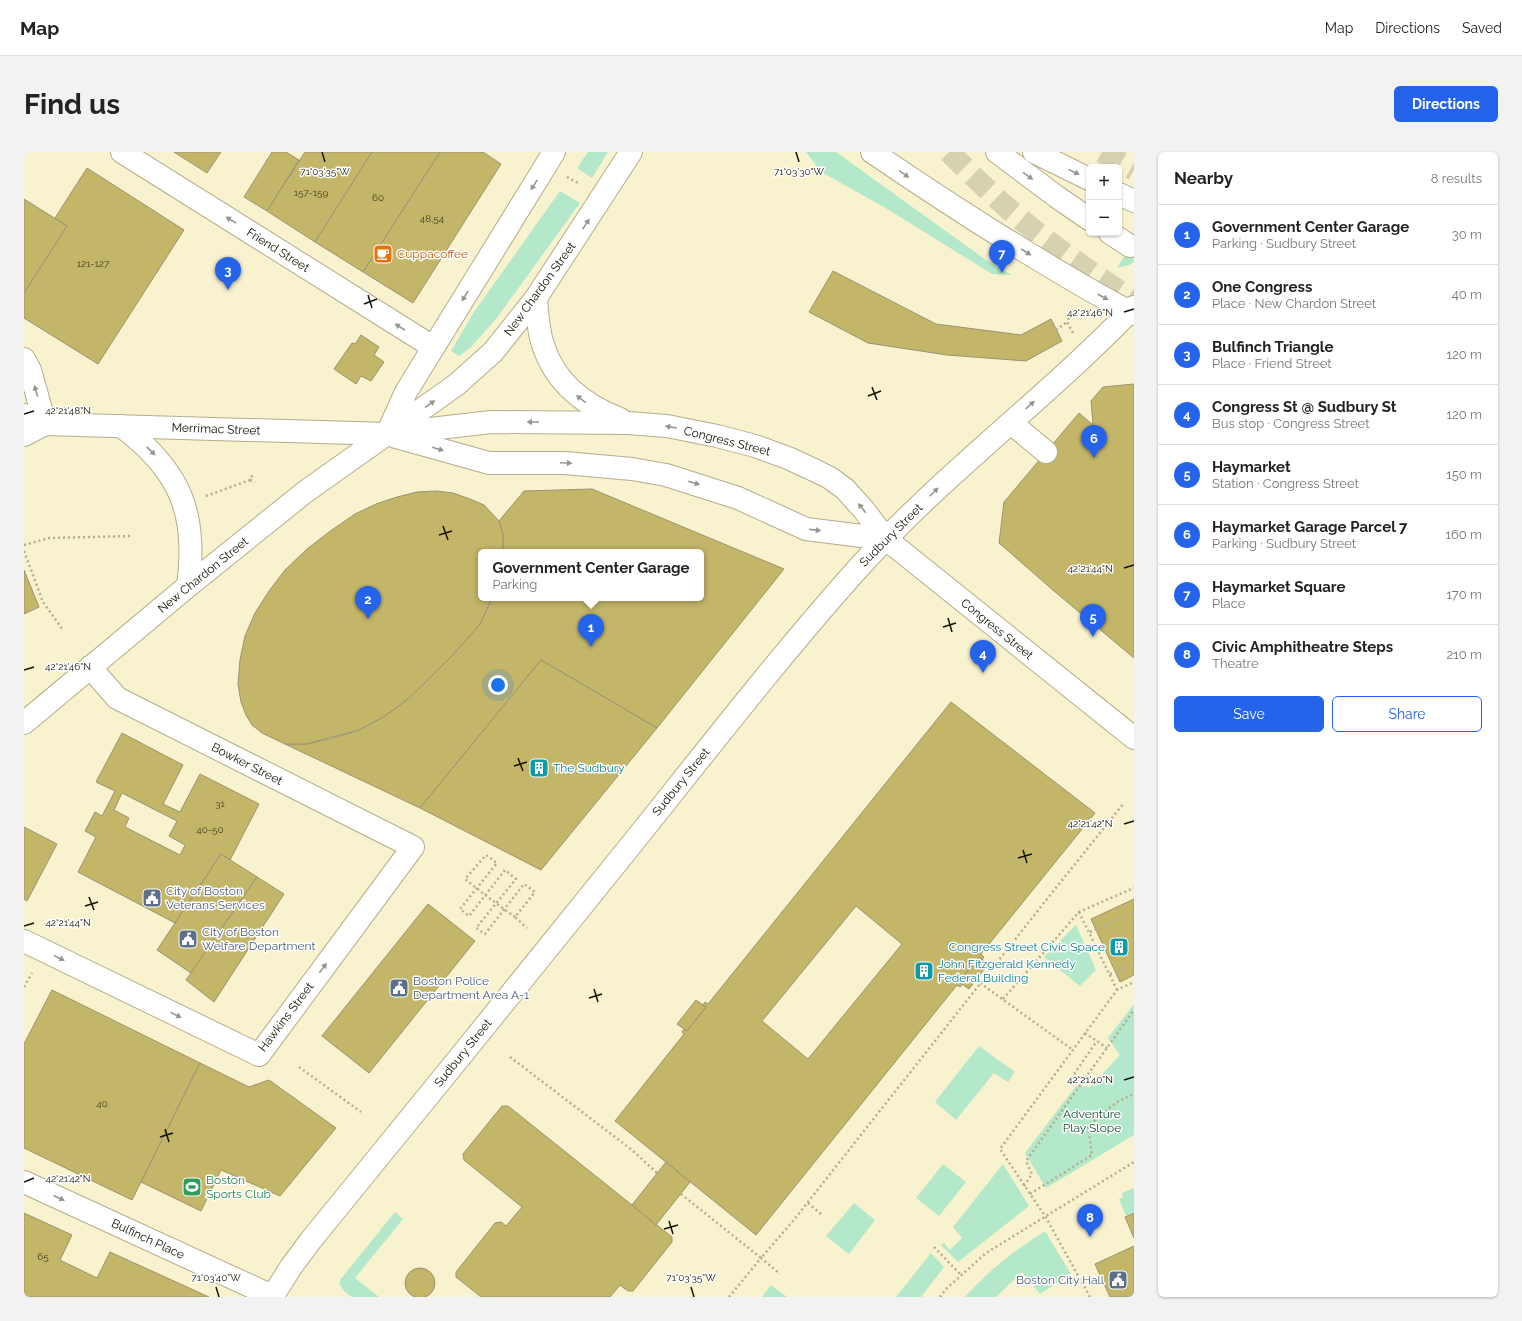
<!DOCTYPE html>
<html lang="en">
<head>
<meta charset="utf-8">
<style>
  :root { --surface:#fff; --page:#f2f2f2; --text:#222; --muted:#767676; --line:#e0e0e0; --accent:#2563eb }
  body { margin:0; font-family:Raleway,sans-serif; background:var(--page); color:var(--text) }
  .controls { position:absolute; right:12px; top:12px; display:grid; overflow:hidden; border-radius:6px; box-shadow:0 1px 3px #0004 }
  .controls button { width:36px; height:36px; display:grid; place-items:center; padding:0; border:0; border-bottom:1px solid var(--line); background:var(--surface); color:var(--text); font:20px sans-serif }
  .you { position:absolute; left:474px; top:533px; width:14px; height:14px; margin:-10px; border:3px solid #fff; border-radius:50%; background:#1a73e8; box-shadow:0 0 0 6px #1a73e833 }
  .badge { display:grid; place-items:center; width:26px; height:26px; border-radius:50%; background:var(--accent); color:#fff; font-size:13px; font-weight:700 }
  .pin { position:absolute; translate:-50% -33px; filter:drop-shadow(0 1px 2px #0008) }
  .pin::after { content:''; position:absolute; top:21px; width:14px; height:12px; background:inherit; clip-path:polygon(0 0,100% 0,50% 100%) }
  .popup { position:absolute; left:454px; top:397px; width:226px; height:52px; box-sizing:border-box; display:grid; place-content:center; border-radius:6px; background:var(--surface); filter:drop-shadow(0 1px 3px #0005); font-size:13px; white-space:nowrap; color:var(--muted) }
  .popup b { font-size:15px; color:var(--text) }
  .popup::after { content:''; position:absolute; left:50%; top:100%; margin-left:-8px; border:8px solid transparent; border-top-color:var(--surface) }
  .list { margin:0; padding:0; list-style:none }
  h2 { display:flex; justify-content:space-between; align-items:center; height:52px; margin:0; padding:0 16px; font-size:17px }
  h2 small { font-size:13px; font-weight:400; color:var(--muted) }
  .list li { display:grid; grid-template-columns:26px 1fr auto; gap:12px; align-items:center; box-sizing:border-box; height:60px; padding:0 16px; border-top:1px solid var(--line) }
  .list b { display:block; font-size:15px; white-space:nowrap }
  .list p { margin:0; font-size:13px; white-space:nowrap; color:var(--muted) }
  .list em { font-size:13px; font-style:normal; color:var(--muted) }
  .actions { display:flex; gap:8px; padding:12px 16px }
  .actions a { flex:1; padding:9px 0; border:1px solid var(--accent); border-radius:6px; text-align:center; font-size:14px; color:var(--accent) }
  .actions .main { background:var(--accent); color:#fff }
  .map { position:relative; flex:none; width:1110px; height:1145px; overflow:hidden; border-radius:6px }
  header { display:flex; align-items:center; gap:24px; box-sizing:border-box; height:56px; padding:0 20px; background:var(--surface); border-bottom:1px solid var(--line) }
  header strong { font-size:19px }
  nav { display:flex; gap:22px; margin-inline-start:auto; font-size:14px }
  .intro { display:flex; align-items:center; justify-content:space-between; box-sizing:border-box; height:96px; padding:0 24px }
  h1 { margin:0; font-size:28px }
  .button { padding:10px 18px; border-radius:6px; background:var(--accent); color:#fff; font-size:14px; font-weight:700 }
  main { display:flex; gap:24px; padding:0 24px }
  aside { flex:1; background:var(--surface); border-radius:6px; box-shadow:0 1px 3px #0004 }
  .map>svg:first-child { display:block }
  .green { fill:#b4e8ca }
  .building { fill:#c4b669; stroke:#999372; fill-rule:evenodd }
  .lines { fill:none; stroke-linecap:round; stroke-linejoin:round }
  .highway-tunnel { stroke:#d6d1b0; stroke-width:22; stroke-dasharray:22 11; stroke-linecap:butt }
  .minor-casing { stroke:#b4ad8c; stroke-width:24 }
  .major-casing { stroke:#b4ad8c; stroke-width:24 }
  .highway-casing { stroke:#b4ad8c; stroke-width:24 }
  .path { stroke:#b2ad90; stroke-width:2.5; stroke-dasharray:2 3; stroke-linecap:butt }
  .minor { stroke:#fff; stroke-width:22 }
  .major { stroke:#fff; stroke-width:22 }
  .highway { stroke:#fff; stroke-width:22 }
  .oneway { fill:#96958f }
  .ticks { fill:none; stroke:#151306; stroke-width:1.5 }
  .labels { text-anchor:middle; stroke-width:3; stroke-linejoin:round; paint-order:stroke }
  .number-label { font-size:10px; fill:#413c1f }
  .street-label { font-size:12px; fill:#151306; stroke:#fefefe }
  .food-label { font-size:12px; fill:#c56008; stroke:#fefefe; text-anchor:start }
  .culture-label { font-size:12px; fill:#0d838f; stroke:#fefefe; text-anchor:start }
  .service-label { font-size:12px; fill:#4e5e75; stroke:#fefefe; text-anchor:start }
  .park-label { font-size:12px; fill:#135035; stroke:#fefefe }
  .leisure-label { font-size:12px; fill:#27864d; stroke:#fefefe; text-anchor:start }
  .ticks-label { font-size:10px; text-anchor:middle; fill:#151306; stroke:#fefefe; stroke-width:3; stroke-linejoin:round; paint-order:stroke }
</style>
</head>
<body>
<header>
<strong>Map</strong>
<nav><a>Map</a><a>Directions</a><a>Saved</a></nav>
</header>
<div class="intro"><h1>Find us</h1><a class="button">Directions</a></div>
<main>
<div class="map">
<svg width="1110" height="1145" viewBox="0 0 1110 1145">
  <rect width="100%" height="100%" fill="#f8f2ce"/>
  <g class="green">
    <polygon points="564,0 584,0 568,26 553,16"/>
    <polygon points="782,0 812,0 962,108 988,123 968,122 860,55 797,20"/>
    <polygon points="536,39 556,51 472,167 446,196 435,204 427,199 450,160"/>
    <polygon points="1110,88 1110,110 1105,113 1093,116"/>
    <polygon points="1052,773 1072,818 1056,834 1020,805"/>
    <polygon points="1110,852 1110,983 1022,1036 1001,1001 1052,934 1066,935 1096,903 1084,886"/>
    <polygon points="955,894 991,920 984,930 970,921 932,968 911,950"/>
    <polygon points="919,1012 942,1030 915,1064 892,1046"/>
    <polygon points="979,1012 1005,1054 934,1110 917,1093 920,1091 926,1098 938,1086 929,1075"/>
    <polygon points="1110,1036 1110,1060 1102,1064 1095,1047 1099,1045 1098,1041"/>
    <polygon points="830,1051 851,1068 825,1102 802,1084"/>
    <polygon points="371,1060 379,1067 331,1126 355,1145 328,1145 321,1140 316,1133 316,1128"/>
    <path d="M1021,1079L1047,1122L1016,1142L998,1120L972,1145H941C964,1119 991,1098 1021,1079Z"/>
    <polygon points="907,1101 920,1115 897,1145 872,1145"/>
    <polygon points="747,1133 763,1145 738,1145"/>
  </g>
  <g class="building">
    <polygon points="150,0 197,0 183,21"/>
    <polygon points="248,0 262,0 275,8 243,59 220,45"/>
    <polygon points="281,0 348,0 291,90 243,59"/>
    <polygon points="348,0 416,0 339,120 291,90"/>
    <polygon points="416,0 459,0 477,12 389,151 339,120"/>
    <polygon points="63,16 160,78 74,212 0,166 0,141 43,74 31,66"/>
    <polygon points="0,47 43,74 0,141"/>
    <polygon points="809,119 912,172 997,183 1027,167 1038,189 1002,209 923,203 844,191 785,160"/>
    <polygon points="337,183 355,195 350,203 360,210 347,229 337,224 332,232 310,217 328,191 331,192"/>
    <polygon points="1110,232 1110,506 1030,439 975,391 980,350 1055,261 1069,273 1067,249 1079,235"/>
    <polygon points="568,337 760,417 633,576 517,508 396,656 261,592 282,592 306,587 335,578 361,564 385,546 427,505 456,472 468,446 677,446 677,400 479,400 479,382 475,369 500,339"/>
    <polygon points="412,339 429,341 446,347 460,353 475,369 479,382 479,400 457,400 457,446 468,446 456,472 427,505 385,546 361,564 335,578 282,592 261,592 238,581 228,573 222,563 217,550 214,532 216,508 221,484 231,461 245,439 261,418 283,397 305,380 331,362 352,352 373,345 393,340"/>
    <polygon points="0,418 15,455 0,462"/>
    <polygon points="517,508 633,576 517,718 396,656"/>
    <path d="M927,550L1071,661L957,802L960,805L958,808L955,805L935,830L939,832L936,835L933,833L732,1083L591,969L660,882L658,880L660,877L663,879L682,855L679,853L681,850L684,852ZM832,754L878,792L784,907L738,869Z"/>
    <path d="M98,581L159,613L139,652L156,660L176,622L235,652L206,708L197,702L151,771L54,720L72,685L61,679L71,660L78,664L91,639L72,630ZM98,641L153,669L145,684L161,693L156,703L101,675L105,666L90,658Z"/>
    <polygon points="0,675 33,692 3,749 0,747"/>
    <polygon points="197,702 233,725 167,821 133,798"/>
    <polygon points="233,725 260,742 190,850 162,828"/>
    <polygon points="1110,747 1110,823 1096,830 1067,767"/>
    <polygon points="404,752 451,789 345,921 298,884"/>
    <polygon points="955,805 964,812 945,837 935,830"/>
    <polygon points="28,838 176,911 108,1048 0,996 0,892"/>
    <polygon points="672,848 682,855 663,879 653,872"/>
    <polygon points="176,911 225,935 245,928 312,976 256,1044 197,1018 177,1059 117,1030"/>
    <polygon points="478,954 484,954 648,1085 648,1090 609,1139 604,1139 596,1133 586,1145 457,1145 432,1125 432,1120 471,1071 477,1070 482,1074 498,1055 440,1008 439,1002"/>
    <polygon points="642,1010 666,1030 632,1073 608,1053"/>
    <polygon points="0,1061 48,1083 36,1108 73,1126 86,1100 185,1145 0,1145"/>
    <polygon points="1110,1061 1110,1086 1101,1065"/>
    <polygon points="1110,1094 1110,1145 1086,1145 1071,1112"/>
    <circle cx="396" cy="1131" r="15"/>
  </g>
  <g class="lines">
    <g class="highway-tunnel">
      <path d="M925,0C943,18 961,36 980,53C1020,89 1065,119 1110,149"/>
      <polyline points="1078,0 1110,18"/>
    </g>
    <g class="minor-casing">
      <g id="minor">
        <polyline points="98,0 409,195"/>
        <polyline points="987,271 1022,300"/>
        <polyline points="0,789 235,903 389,695 93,546 66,515"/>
        <polyline points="0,1030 248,1144"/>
      </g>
    </g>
    <g class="major-casing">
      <g id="major">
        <path d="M848,0C892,30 936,59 981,87C1023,113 1065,139 1110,162"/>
        <path d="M512,146C513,160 514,173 517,186C528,228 557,252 596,267"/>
        <polyline points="0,207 6,218 21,272"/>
        <polyline points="0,263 21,272 363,282 467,270 604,271 643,274 693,284 731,294 764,306 790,318 806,326 821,337 839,357 862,387 1110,586"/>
        <path d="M97,274C156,318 174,361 164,434"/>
        <polyline points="363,282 382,240 530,0"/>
        <polyline points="0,283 21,272"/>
        <polyline points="372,285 465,311 541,311 608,317 642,323 714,346 782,377 862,387"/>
        <polyline points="0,571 164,434 281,340 432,233 469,200 512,146 607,0"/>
        <path d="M248,1145L267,1115L287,1088C393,958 498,829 603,698C677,606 750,511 829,422C915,325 1021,248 1110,155"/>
      </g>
    </g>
    <g class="highway-casing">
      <g id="highway">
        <polyline points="973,0 1033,45 1065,67"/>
        <polyline points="1010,0 1065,27"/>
        <polyline points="1095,42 1110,49"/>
        <polyline points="1086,81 1106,94"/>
      </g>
    </g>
    <g class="path">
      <polyline points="543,25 556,32"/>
      <polyline points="1032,178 1043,170"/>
      <polyline points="1049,181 1043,170 1049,157"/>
      <polyline points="226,328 231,330"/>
      <polyline points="182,344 226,328 229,322"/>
      <polyline points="0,393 25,386 109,384"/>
      <polyline points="0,399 19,450 39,478"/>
      <polyline points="1055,760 1093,838"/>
      <path d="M491,765C474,753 457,740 441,727L462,703L473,711L436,757L445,764L481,718L492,727L452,776L461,782L500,732L511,740L491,765L503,776"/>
      <polyline points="1066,780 1110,760"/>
      <polyline points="1086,822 1110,812"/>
      <polyline points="956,831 1049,898"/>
      <polyline points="0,835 8,821"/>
      <polyline points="979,847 1055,760 1110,736"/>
      <polyline points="1061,881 1083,896"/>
      <polyline points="486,905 608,998 633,1021"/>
      <polyline points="275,915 337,960"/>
      <polyline points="1057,932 1048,925 1073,889"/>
      <polyline points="1000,1034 1008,1022 1002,1009 1110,858"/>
      <polyline points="657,1042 737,1106 769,1069 1023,747 1100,651"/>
      <polyline points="1006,1042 1068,1003 1064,974 1093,950 1110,942"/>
      <polyline points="784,1051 797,1062"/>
      <polyline points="910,1095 937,1123"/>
      <polyline points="705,1145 737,1106 756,1122"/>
      <polyline points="916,1145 922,1137 962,1101 1110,1010"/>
      <polyline points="1066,1145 1021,1064 976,997 1093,838 1110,830"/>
    </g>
    <use href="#minor" class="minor"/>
    <use href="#major" class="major"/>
    <use href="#highway" class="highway"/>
  </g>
  <defs><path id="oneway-solid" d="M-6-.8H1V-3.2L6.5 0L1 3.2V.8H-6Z"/></defs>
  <g class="oneway">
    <use href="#oneway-solid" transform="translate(1050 20) rotate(26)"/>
    <use href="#oneway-solid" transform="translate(880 22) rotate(34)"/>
    <use href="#oneway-solid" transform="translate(1004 24) rotate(36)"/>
    <use href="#oneway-solid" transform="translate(510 33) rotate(122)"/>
    <use href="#oneway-solid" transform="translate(207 68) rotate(-148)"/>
    <use href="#oneway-solid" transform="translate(562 72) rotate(-56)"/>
    <use href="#oneway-solid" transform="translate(1002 100) rotate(32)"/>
    <use href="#oneway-solid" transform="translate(441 144) rotate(122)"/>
    <use href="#oneway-solid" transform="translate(1079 145) rotate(28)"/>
    <use href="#oneway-solid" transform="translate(376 175) rotate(-148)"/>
    <use href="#oneway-solid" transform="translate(12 239) rotate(-106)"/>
    <use href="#oneway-solid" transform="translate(557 247) rotate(-142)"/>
    <use href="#oneway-solid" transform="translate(406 252) rotate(-35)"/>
    <use href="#oneway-solid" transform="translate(1006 253) rotate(-42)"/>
    <use href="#oneway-solid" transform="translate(509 270) rotate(-180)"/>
    <use href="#oneway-solid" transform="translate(647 275) rotate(-171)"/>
    <use href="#oneway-solid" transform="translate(414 297) rotate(16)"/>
    <use href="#oneway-solid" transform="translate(127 299) rotate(44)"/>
    <use href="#oneway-solid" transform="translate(542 311) rotate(3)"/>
    <use href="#oneway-solid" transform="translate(670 331) rotate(16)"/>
    <use href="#oneway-solid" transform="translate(910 340) rotate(-45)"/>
    <use href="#oneway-solid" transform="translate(838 356) rotate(-129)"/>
    <use href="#oneway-solid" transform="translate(791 378) rotate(7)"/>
    <use href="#oneway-solid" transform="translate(35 806) rotate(26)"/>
    <use href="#oneway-solid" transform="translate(299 816) rotate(-53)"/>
    <use href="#oneway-solid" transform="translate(152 863) rotate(26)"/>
    <use href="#oneway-solid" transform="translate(35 1046) rotate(25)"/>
  </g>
  <path class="ticks" d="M298,0L301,10M772,0L775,10M344,143L348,156M340,152L353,147M1100,160L1110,157M848,235L853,248M844,244L857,239M0,262L10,259M419,374L424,388M415,383L428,379M1100,416L1110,413M924,466L928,480M919,475L932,471M0,518L10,515M494,606L499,619M490,614L503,610M1100,672L1110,669M999,698L1003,711M994,706L1008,702M65,745L70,758M61,754L74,750M0,774L10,771M570,837L574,850M565,846L578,842M1100,928L1110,925M141,977L145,990M136,985L149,981M0,1030L10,1026M645,1069L649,1082M640,1077L654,1073M192,1135L195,1145M667,1135L670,1145"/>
  <defs>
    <g id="cafe-square" transform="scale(1)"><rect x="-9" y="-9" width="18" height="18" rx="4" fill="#e8710a" stroke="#fefefe"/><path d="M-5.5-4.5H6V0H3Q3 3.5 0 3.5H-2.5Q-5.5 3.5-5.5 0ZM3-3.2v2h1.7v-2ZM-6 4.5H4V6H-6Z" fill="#fff"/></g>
    <g id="building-square" transform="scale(1)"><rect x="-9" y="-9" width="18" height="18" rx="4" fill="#0f9aa8" stroke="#fefefe"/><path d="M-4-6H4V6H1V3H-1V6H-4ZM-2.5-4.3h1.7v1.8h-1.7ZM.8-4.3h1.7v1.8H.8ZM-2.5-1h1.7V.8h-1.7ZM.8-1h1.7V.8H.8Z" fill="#fff"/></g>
    <g id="civic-square" transform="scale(1)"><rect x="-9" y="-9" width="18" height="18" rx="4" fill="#5c6f8a" stroke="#fefefe"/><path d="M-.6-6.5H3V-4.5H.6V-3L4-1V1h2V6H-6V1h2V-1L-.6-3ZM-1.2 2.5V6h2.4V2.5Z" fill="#fff"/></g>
    <g id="stadium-square" transform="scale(1)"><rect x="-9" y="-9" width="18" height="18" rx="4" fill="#2e9e5b" stroke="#fefefe"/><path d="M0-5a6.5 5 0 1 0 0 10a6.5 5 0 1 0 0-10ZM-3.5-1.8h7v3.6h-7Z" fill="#fff"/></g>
  </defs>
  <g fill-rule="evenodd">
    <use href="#cafe-square" x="359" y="102"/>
    <use href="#building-square" x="515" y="616"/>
    <use href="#civic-square" x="128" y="746"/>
    <use href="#civic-square" x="164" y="787"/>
    <use href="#building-square" x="1095" y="795"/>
    <use href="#building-square" x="900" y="819"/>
    <use href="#civic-square" x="375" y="836"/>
    <use href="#stadium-square" x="168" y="1035"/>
    <use href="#civic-square" x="1094" y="1128"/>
  </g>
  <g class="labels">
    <g class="number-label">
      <text x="287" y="44">157-159</text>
      <text x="354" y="49">60</text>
      <text x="408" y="70">48,54</text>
      <text x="69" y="115">121-127</text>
      <text x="196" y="655">31</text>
      <text x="186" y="681">40-50</text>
      <text x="78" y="955">40</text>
      <text x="19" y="1108">65</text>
    </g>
    <g class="street-label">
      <text transform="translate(254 98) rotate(32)" y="4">Friend Street</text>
      <text transform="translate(516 137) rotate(-54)" y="4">New Chardon Street</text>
      <text transform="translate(192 277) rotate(2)" y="4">Merrimac Street</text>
      <text transform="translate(703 289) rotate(14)" y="4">Congress Street</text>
      <text transform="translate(867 383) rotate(-45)" y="4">Sudbury Street</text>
      <text transform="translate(179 423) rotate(-39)" y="4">New Chardon Street</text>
      <text transform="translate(973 477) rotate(39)" y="4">Congress Street</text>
      <text transform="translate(223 612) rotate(27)" y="4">Bowker Street</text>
      <text transform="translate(657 630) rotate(-51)" y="4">Sudbury Street</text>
      <text transform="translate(262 865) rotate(-53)" y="4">Hawkins Street</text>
      <text transform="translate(439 901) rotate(-51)" y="4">Sudbury Street</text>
      <text transform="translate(124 1087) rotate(25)" y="4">Bulfinch Place</text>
    </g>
    <g class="food-label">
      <text x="373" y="106">Cuppacoffee</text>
    </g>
    <g class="culture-label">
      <text x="529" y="620">The Sudbury</text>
      <text x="1081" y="799" text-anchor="end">Congress Street Civic Space</text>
      <text x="914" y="816">John Fitzgerald Kennedy<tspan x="914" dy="14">Federal Building</tspan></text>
    </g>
    <g class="service-label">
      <text x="142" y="743">City of Boston<tspan x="142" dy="14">Veterans Services</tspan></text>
      <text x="178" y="784">City of Boston<tspan x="178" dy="14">Welfare Department</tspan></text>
      <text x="389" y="833">Boston Police<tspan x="389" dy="14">Department Area A-1</tspan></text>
      <text x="1080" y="1132" text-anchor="end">Boston City Hall</text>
    </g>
    <g class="park-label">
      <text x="1068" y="966">Adventure<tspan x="1068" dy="14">Play Slope</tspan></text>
    </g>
    <g class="leisure-label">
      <text x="182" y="1032">Boston<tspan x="182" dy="14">Sports Club</tspan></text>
    </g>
  </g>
  <g class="ticks-label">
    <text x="301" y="23">71°03'35"W</text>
    <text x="775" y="23">71°03'30"W</text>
    <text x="1066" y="164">42°21'46"N</text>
    <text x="44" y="262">42°21'48"N</text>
    <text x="1066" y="420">42°21'44"N</text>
    <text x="44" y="518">42°21'46"N</text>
    <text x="1066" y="675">42°21'42"N</text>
    <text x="44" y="774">42°21'44"N</text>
    <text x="1066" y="931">42°21'40"N</text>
    <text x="44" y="1030">42°21'42"N</text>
    <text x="192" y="1129">71°03'40"W</text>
    <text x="667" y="1129">71°03'35"W</text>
  </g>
</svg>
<div class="controls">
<button>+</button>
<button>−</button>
</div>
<div class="you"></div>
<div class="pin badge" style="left:567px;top:495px">1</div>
<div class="popup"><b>Government Center Garage</b>Parking</div>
<div class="pin badge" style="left:344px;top:467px">2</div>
<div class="pin badge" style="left:204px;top:138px">3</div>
<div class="pin badge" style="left:959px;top:521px">4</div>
<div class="pin badge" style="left:1069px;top:485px">5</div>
<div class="pin badge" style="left:1070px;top:306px">6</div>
<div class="pin badge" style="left:978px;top:121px">7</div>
<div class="pin badge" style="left:1066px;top:1085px">8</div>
</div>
<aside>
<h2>Nearby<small>8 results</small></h2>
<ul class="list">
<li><span class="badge">1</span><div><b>Government Center Garage</b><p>Parking · Sudbury Street</p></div><em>30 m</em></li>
<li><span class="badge">2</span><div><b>One Congress</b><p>Place · New Chardon Street</p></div><em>40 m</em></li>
<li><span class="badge">3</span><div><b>Bulfinch Triangle</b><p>Place · Friend Street</p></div><em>120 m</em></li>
<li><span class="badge">4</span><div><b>Congress St @ Sudbury St</b><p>Bus stop · Congress Street</p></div><em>120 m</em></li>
<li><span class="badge">5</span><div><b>Haymarket</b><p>Station · Congress Street</p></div><em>150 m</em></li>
<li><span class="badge">6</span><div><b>Haymarket Garage Parcel 7</b><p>Parking · Sudbury Street</p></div><em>160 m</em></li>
<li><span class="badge">7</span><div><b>Haymarket Square</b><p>Place</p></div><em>170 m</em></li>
<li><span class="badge">8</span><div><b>Civic Amphitheatre Steps</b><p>Theatre</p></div><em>210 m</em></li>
</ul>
<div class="actions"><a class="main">Save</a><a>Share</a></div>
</aside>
</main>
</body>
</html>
